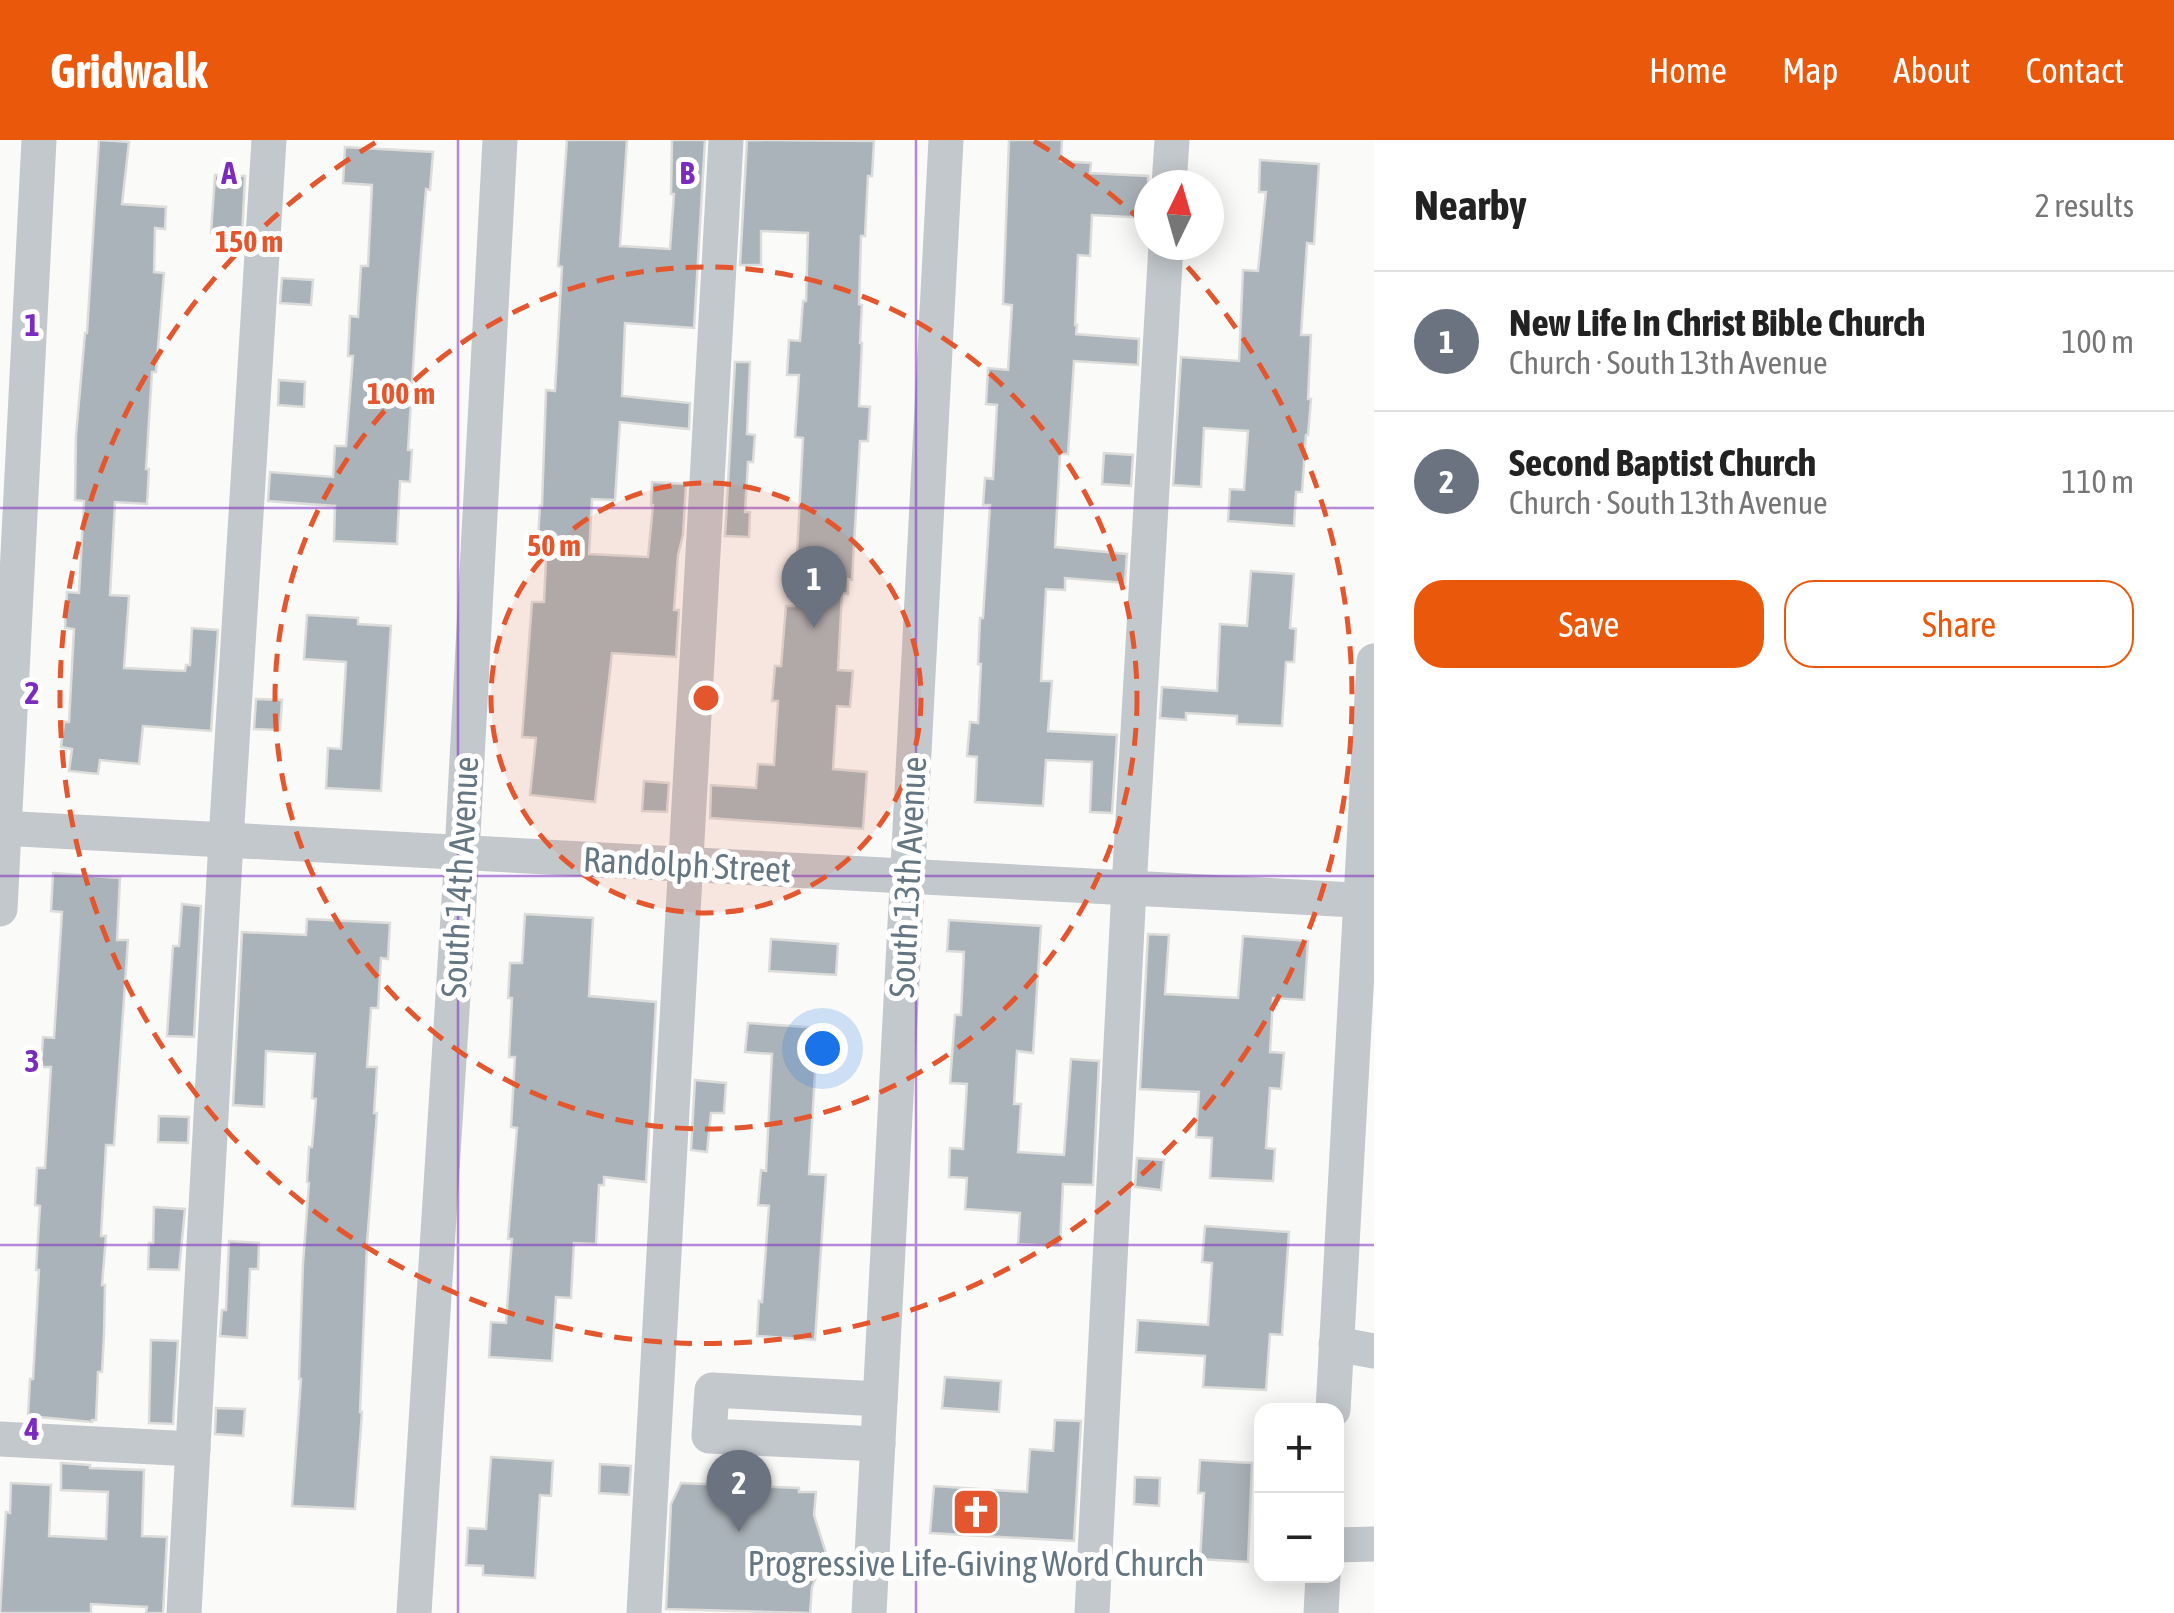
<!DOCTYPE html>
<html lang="en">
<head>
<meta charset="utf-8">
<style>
  :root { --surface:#fff; --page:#f6f6f6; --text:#222; --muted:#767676; --line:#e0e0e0; --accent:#ea580c }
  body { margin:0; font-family:"Asap Condensed",sans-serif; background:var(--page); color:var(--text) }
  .controls { position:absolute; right:30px; bottom:30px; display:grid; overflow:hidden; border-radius:20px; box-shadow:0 5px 25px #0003 }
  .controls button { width:90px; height:90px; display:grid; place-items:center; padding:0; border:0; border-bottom:2px solid var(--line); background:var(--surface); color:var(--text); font:50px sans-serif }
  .compass { position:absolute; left:1134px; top:30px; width:90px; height:90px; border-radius:50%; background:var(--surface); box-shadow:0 5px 25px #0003; rotate:5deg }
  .you { position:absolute; left:822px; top:908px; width:35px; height:35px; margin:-25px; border:8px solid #fff; border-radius:50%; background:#1a73e8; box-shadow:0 0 0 15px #1a73e833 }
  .badge { display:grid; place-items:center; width:65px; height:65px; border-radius:50%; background:var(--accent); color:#fff; font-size:32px; font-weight:700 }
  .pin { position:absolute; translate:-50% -82px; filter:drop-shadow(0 2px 5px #0008) }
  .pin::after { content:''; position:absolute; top:52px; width:35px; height:30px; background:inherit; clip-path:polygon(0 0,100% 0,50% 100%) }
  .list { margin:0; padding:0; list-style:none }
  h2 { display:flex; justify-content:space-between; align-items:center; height:130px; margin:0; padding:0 40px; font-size:42px }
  h2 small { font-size:32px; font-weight:400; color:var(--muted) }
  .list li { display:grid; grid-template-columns:65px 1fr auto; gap:30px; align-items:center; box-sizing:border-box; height:140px; padding:0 40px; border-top:2px solid var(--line) }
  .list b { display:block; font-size:38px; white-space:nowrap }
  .list p { margin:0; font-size:32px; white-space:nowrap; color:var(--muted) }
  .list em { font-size:32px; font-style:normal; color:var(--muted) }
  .actions { display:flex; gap:20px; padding:30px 40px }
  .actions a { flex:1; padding:22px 0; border:2px solid var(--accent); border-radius:30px; text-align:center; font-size:35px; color:var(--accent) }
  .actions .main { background:var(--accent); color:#fff }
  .map { position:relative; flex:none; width:1374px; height:1473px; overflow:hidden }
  header { display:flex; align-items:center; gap:60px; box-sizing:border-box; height:140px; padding:0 50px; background:var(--accent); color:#fff }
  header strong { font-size:48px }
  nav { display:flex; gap:55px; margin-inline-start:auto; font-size:35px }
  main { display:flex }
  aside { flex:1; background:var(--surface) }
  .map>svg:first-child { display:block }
  .building { fill:#aab3b9; stroke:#dcdcda; stroke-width:2.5 }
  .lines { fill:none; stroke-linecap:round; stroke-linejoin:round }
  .minor { stroke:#c3c8cc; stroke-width:35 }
  .grid { fill:none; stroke:#7b2cbf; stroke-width:2.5; stroke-opacity:0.55 }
  .ring { fill:none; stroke:#e4572e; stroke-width:5; stroke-dasharray:18 12 }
  .labels { text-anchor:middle; stroke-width:10; stroke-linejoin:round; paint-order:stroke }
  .street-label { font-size:35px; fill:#657683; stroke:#fff }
  .poi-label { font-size:35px; fill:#657683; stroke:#fff }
  .grid-label { font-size:32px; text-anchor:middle; font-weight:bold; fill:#7b2cbf; stroke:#fff; stroke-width:10; stroke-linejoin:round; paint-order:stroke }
  .centre { fill:#e4572e; stroke:#fff; stroke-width:5 }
  .ring-label { font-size:30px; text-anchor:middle; font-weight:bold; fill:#e4572e; stroke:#fff; stroke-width:10; stroke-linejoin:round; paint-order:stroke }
</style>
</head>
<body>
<header>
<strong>Gridwalk</strong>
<nav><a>Home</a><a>Map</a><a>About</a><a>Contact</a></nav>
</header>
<main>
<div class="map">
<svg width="1374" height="1473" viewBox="0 0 1374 1473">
  <rect width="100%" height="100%" fill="#fafaf8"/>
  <g class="building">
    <polygon points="99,0 129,2 122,64 166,67 165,89 155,88 154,132 164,133 156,232 152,232 146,329 149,329 147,364 115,362 110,455 129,456 124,528 185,531 186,525 190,525 192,488 218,490 211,591 143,586 139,624 100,620 98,634 69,631 72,609 61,607 64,582 69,582 74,489 65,488 67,452 79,453 84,361 75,360 76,296 85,193 87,193"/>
    <polygon points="567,0 627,0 620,106 670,109 674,54 671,54 672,0 705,0 694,188 625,183 622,256 690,263 689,289 620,282 615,360 592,359 589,414 648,417 653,365 651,365 652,342 686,344 683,395 678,415 674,470 679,470 676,517 612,513 595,662 530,655 536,598 522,597 532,462 544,462 547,399 538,398 540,366 542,366 546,250 555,251 562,127 558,126"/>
    <polygon points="747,0 874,1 872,36 868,36 865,96 861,96 859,164 862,165 860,203 862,203 859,266 870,267 868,301 860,301 852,440 848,439 848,454 842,453 838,530 853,531 850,567 837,566 833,629 867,632 863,689 710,678 711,645 756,648 758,624 774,625 778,561 772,561 775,526 781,526 786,466 794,466 798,396 803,298 795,297 799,235 787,235 789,200 800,201 803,161 806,161 808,93 761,91 761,125 740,125"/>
    <polygon points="1009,0 1062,0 1061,21 1091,23 1090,33 1148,36 1149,78 1092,75 1090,116 1078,115 1075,185 1077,185 1076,194 1139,199 1138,225 1074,221 1068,314 1060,314 1055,407 1127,414 1125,443 1065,438 1065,450 1046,449 1041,541 1052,541 1048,591 1117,595 1112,673 1090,672 1092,622 1046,620 1043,666 975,662 977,617 967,616 970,582 978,583 981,524 978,524 980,478 983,478 990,365 983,365 985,338 993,339 997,265 986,264 988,228 1008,230 1012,165 1003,164"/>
    <polygon points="345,7 433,12 430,50 426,49 417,164 408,310 412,310 410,342 400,341 397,404 334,401 335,366 268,361 270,332 333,337 335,306 346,306 353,216 348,216 350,176 358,177 361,126 368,126 372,45 343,43"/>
    <polygon points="1260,20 1319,24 1314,104 1307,103 1301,195 1311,195 1308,259 1311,259 1308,295 1306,295 1302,352 1296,352 1294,386 1228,381 1230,349 1244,350 1248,291 1204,288 1201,347 1173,345 1181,217 1239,221 1243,130 1258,131 1266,52 1259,52"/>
    <polygon points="215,35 245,36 242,96 211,93"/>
    <polygon points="282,138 313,140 311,165 280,163"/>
    <polygon points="735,222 750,222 747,294 755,295 753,322 748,322 745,372 750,372 749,397 725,396"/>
    <polygon points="279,240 305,242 304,267 278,265"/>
    <polygon points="1104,313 1133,315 1131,346 1102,344"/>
    <polygon points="1251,431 1294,434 1290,488 1296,489 1294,522 1286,522 1282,586 1237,584 1237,576 1186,573 1186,580 1160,578 1162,547 1217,551 1220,484 1247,486"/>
    <polygon points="307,475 358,478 358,484 391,486 381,651 326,648 328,608 341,609 346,522 304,519"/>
    <polygon points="256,559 282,560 280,590 254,589"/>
    <polygon points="644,641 669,643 667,672 642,671"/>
    <polygon points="53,733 120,738 117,800 128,800 114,1005 106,1005 101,1096 106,1096 102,1145 105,1145 104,1194 102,1232 98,1232 96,1280 92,1280 92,1282 28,1276 30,1239 33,1239 39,1130 36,1130 40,1066 35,1065 37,1028 45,1028 51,927 41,927 43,897 54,898 62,772 51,771"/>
    <polygon points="182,764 201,766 194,897 167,896 173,806 179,806"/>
    <polygon points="525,774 593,778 589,856 656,862 646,1042 604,1037 604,1045 599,1045 596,1104 574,1103 571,1158 556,1157 552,1221 489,1217 491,1182 506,1183 512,1099 508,1099 517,988 511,987 515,917 509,917 512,858 508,858 510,823 522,823"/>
    <polygon points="307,779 390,783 388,819 381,818 378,868 371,868 367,927 377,927 374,973 377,973 367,1103 360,1272 362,1272 355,1369 292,1366 301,1239 299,1239 303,1124 309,1043 307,1042 309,1007 312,1007 316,959 312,958 315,914 266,911 264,967 233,965 242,792 306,795"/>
    <polygon points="949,780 1041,786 1033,913 1017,911 1014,964 1021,964 1018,1012 1064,1015 1071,919 1099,921 1093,1045 1063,1044 1060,1106 1018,1104 1020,1073 965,1069 967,1038 949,1037 950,1008 963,1009 967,944 950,943 955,875 961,875 964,812 947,811"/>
    <polygon points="1148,794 1169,795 1165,854 1238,858 1243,796 1308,801 1304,860 1273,858 1270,912 1284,913 1281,949 1270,948 1266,1008 1275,1009 1273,1041 1210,1038 1212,998 1196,997 1199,952 1140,949"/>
    <polygon points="771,799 838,804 836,835 769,831"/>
    <polygon points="748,883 835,889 834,918 816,917 809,1034 826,1035 815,1200 757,1196 759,1161 762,1162 769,1066 758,1065 761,1030 766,1031 772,914 745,912"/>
    <polygon points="695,940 726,943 724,973 711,973 707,1012 691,1010"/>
    <polygon points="159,976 189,977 188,1003 158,1002"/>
    <polygon points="1137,1018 1164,1020 1161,1050 1135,1047"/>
    <polygon points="154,1067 185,1069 179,1130 148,1129 149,1103 153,1103"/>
    <polygon points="1205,1086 1289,1092 1282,1195 1270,1194 1266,1250 1203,1247 1205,1216 1136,1212 1138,1180 1208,1185 1212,1123 1202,1122"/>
    <polygon points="229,1101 259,1103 258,1129 250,1129 247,1198 220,1196 222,1170 226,1170"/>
    <polygon points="151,1200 178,1201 173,1284 149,1283"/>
    <polygon points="945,1237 1001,1241 999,1272 942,1268"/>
    <polygon points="216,1268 245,1269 243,1296 215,1294"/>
    <polygon points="1055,1280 1081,1281 1074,1401 930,1393 934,1346 1027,1352 1030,1309 1053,1311"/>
    <polygon points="491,1317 553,1321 551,1356 540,1355 535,1438 483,1435 483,1426 466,1425 468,1388 486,1389"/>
    <polygon points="1200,1320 1252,1323 1248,1422 1200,1419 1204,1353 1198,1353"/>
    <polygon points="61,1323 90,1325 90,1328 144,1330 142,1396 167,1397 163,1473 146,1473 147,1467 91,1464 91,1473 0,1473 6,1372 10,1373 11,1343 51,1345 49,1396 106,1399 108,1352 61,1350"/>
    <polygon points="600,1324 631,1326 629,1355 599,1353"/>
    <polygon points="1135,1337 1160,1338 1159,1366 1134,1364"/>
    <polygon points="681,1343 799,1348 799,1352 816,1352 814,1375 826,1413 812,1447 810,1473 666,1469 671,1364"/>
  </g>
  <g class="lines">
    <g class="minor">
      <polyline points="1169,45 1172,0"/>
      <polyline points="0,688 1374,761"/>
      <polyline points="0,769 39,0"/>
      <polyline points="1336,1204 1374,1211"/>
      <polyline points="1333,1270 1374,521"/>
      <polyline points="0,1299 193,1309"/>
      <polyline points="878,1304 709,1296 712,1250 880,1259"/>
      <polyline points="1336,1405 1374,1404"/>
      <polyline points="184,1473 226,700 269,0"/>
      <polyline points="414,1473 462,713 500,0"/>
      <polyline points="644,1473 726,0"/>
      <polyline points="869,1473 946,0"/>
      <polyline points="1092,1473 1129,748 1166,105"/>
      <polyline points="1321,1473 1323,1436"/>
    </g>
  </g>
  <path class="grid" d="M458,0V1473M916,0V1473M0,368H1374M0,736H1374M0,1105H1374"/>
  <circle cx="706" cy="558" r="215" fill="#e4572e" fill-opacity=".12"/>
  <g class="ring">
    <circle cx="706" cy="558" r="215"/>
    <circle cx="706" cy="558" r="431"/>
    <path d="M1034 1A646 646 0 0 1 1147 86M1167 105A646 646 0 1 1 378 1"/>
  </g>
  <defs>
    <g id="church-square" transform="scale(2.5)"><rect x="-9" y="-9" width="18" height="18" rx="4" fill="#e4572e" stroke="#fff"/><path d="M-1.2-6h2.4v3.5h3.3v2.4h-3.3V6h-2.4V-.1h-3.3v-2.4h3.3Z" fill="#fff"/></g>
  </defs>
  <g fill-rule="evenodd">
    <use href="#church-square" x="976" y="1372"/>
  </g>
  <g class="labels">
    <g class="street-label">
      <text transform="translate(687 725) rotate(3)" y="12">Randolph Street</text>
      <text transform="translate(460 737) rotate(-87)" y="12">South 14th Avenue</text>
      <text transform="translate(908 737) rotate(-87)" y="12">South 13th Avenue</text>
    </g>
    <g class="poi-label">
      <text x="976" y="1436">Progressive Life-Giving Word Church</text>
    </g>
  </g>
  <g class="grid-label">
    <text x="229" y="44">A</text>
    <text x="687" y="44">B</text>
    <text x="32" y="196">1</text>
    <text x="32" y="564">2</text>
    <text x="32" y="932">3</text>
    <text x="32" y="1300">4</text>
  </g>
  <circle cx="706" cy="558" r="15" class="centre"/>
  <g class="ring-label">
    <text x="249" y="112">150 m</text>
    <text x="401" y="264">100 m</text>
    <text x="554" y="416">50 m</text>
  </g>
</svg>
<div class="controls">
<button>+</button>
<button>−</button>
</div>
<svg class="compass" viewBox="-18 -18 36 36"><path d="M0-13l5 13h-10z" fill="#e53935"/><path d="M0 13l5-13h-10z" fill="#767676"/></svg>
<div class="you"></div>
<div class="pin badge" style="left:814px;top:488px;background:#6b7280">1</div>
<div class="pin badge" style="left:739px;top:1392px;background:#6b7280">2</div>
</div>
<aside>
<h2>Nearby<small>2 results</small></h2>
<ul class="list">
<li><span class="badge" style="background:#6b7280">1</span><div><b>New Life In Christ Bible Church</b><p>Church · South 13th Avenue</p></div><em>100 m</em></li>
<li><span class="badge" style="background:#6b7280">2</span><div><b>Second Baptist Church</b><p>Church · South 13th Avenue</p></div><em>110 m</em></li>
</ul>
<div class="actions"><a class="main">Save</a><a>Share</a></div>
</aside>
</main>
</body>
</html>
